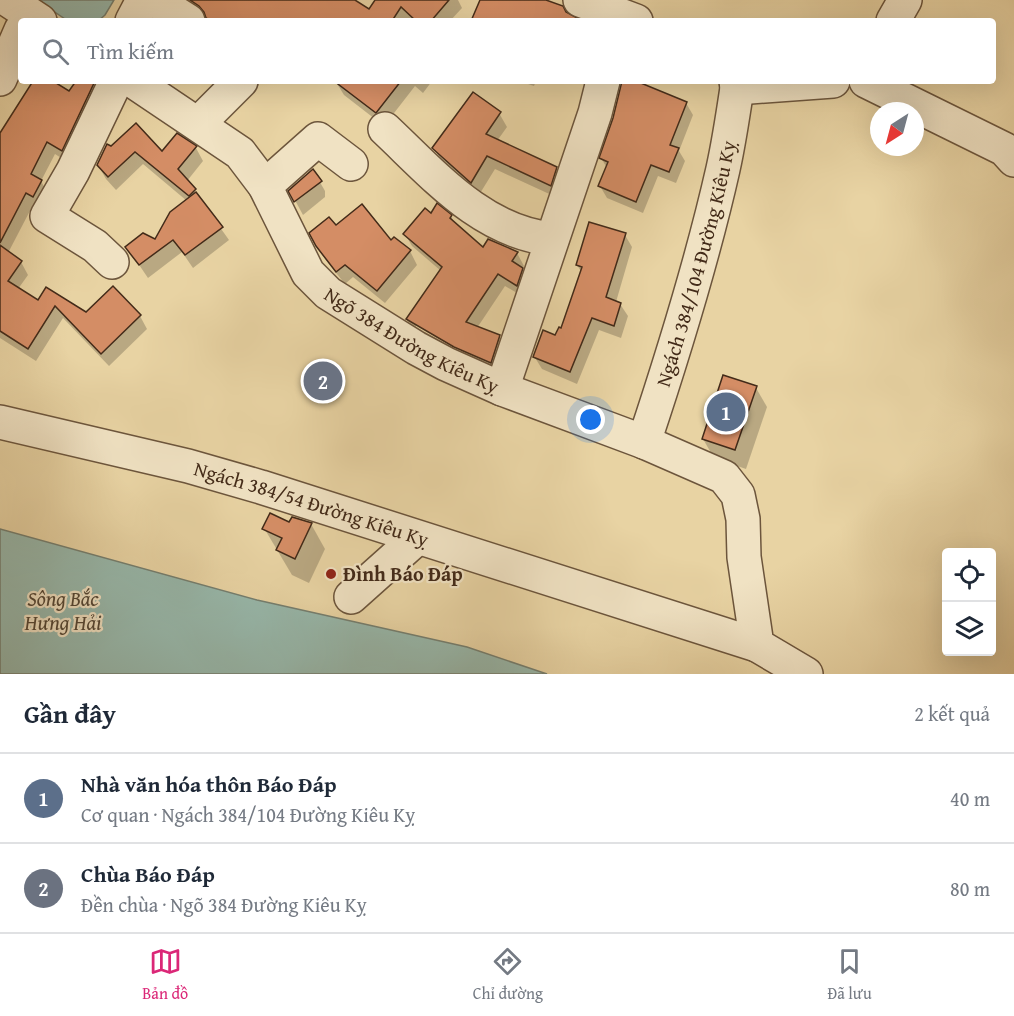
<!DOCTYPE html>
<html lang="vi">
<head>
<meta charset="utf-8">
<style>
  :root { --surface:#fff; --page:#f6f6f7; --text:#1f2937; --muted:#747a83; --line:#e0e1e3; --accent:#db2777 }
  body { margin:0; font-family:"Gentium Book Plus",serif; background:var(--page); color:var(--text) }
  .controls { position:absolute; right:18px; bottom:18px; display:grid; overflow:hidden; border-radius:6px; box-shadow:0 6px 24px #0002 }
  .controls button { width:54px; height:54px; display:grid; place-items:center; padding:0; border:0; border-bottom:2px solid var(--line); background:var(--surface); color:var(--text); font:30px sans-serif }
  .compass { position:absolute; left:870px; top:102px; width:54px; height:54px; border-radius:50%; background:var(--surface); box-shadow:0 6px 24px #0002; rotate:216deg }
  .you { position:absolute; left:591px; top:420px; width:21px; height:21px; margin:-15px; border:4px solid #fff; border-radius:50%; background:#1a73e8; box-shadow:0 0 0 9px #1a73e833 }
  .badge { display:grid; place-items:center; width:39px; height:39px; border-radius:50%; background:var(--accent); color:#fff; font-size:20px; font-weight:700 }
  .pin { position:absolute; translate:-50% -50%; border:3px solid #fff; box-shadow:0 2px 6px #0006 }
  .list { margin:0; padding:0; list-style:none }
  h2 { display:flex; justify-content:space-between; align-items:center; height:78px; margin:0; padding:0 24px; font-size:26px }
  h2 small { font-size:20px; font-weight:400; color:var(--muted) }
  .list li { display:grid; grid-template-columns:39px 1fr auto; gap:18px; align-items:center; box-sizing:border-box; height:90px; padding:0 24px; border-top:2px solid var(--line) }
  .list b { display:block; font-size:22px; white-space:nowrap }
  .list p { margin:0; font-size:20px; white-space:nowrap; color:var(--muted) }
  .list em { font-size:20px; font-style:normal; color:var(--muted) }
  .icon { flex:none; width:33px; height:33px; fill:none; stroke:currentColor; stroke-width:2; stroke-linecap:round; stroke-linejoin:round }
  .map { position:relative; flex:none; width:1014px; height:674px; overflow:hidden }
  .search { position:absolute; background:var(--surface); box-shadow:0 6px 24px #0002; left:18px; right:18px; top:18px; height:66px; display:flex; align-items:center; gap:15px; box-sizing:border-box; padding:0 21px; border-radius:6px; color:var(--muted); font-size:22px }
  .sheet { height:258px; background:var(--surface) }
  nav { display:flex; justify-content:space-around; align-items:center; box-sizing:border-box; height:84px; border-top:2px solid var(--line); background:var(--surface); font-size:16px; color:var(--muted) }
  nav a { display:grid; justify-items:center; gap:3px }
  nav .on { color:var(--accent) }
  .map>svg:first-child { display:block }
  .water { fill:#97b7aa; stroke:#757f70; stroke-width:1.5 }
  .shadow { fill:#0003; fill-rule:evenodd }
  .building { fill:#d48d65; stroke:#432b19; stroke-width:1.5 }
  .lines { fill:none; stroke-linecap:round; stroke-linejoin:round }
  .minor-casing { stroke:#6c553c; stroke-width:36 }
  .minor { stroke:#f0e2c3; stroke-width:33 }
  .poi-dot { fill:#8f2418; stroke:#f0e2c3; stroke-width:2 }
  .labels { text-anchor:middle; stroke-width:4.5; stroke-linejoin:round; paint-order:stroke }
  .street-label { font-size:20px; fill:#432b19; stroke:#f0e2c3 }
  .poi-label { font-size:20px; font-weight:bold; fill:#432b19; stroke:#f0e2c3; text-anchor:start }
  .water-label { font-size:21px; font-style:italic; fill:#544736; stroke:#f0e2c3 }
</style>
</head>
<body>
<div class="map">
<svg width="1014" height="674" viewBox="0 0 1014 674">
  <rect width="100%" height="100%" fill="#e8d3a3"/>
  <filter id="stains"><feTurbulence type="fractalNoise" baseFrequency=".00333" numOctaves="4"/><feColorMatrix values="0 0 0 0 .2 0 0 0 0 .09 0 0 0 0 .02 0 0 0 .5 -.17"/></filter>
  <radialGradient id="worn" r=".72"><stop offset=".6" stop-color="#630" stop-opacity="0"/><stop offset="1" stop-color="#630" stop-opacity=".3"/></radialGradient>
  <g class="water">
    <polygon points="37,0 114,0 105,15 98,21 68,21"/>
    <polygon points="0,529 257,600 467,647 547,674 0,674"/>
  </g>
  <g class="shadow">
    <polygon points="181,0 352,0 370,11 377,0 458,0 462,8 450,21 210,21"/>
    <polygon points="35,81 50,81 70,93 78,81 100,81 69,163 55,154 41,181 48,194 41,209 33,205 8,253 21,262 28,275 18,289 39,302 46,289 86,314 113,288 140,316 147,329 109,366 63,318 36,361 0,338 0,131 3,132"/>
    <polygon points="432,81 423,93 415,86 384,126 344,95 336,82"/>
    <polygon points="519,81 536,81 534,86"/>
    <polygon points="624,81 632,81 686,103 693,115 679,151 685,161 676,183 658,176 643,213 607,198 600,186 607,168 601,158"/>
    <polygon points="499,113 507,127 497,141 556,168 564,181 558,198 495,169 479,195 442,162 434,148"/>
    <polygon points="108,146 162,153 196,148 203,161 187,181 229,240 193,268 182,252 148,278 127,247 156,241 187,201 143,164 116,190 106,179 98,165"/>
    <polygon points="317,177 325,191 325,197 303,215 290,191"/>
    <path d="M432,215L451,216L456,226L484,249L517,253L524,266L522,269L529,282L524,297L505,286L477,328L499,336L506,349L498,375L414,332L407,320L441,271L412,246L405,234ZM416,324L462,350L460,352L416,327Z"/>
    <polygon points="335,228 391,243 410,251 417,265 385,303 353,277 345,284 325,259 317,245"/>
    <polygon points="625,235 632,247 616,302 620,304 628,316 621,338 599,330 577,384 542,369 534,356 562,330 582,273 577,265"/>
    <polygon points="756,388 767,407 746,469 714,458 703,439"/>
    <polygon points="290,524 311,524 325,549 309,583 292,575 264,528"/>
  </g>
  <g class="building">
    <polygon points="190,0 355,0 369,9 375,0 449,0 431,21 416,21 401,7 392,21 211,21 206,18 204,12 199,6"/>
    <polygon points="480,0 546,0 563,6 566,12 583,21 471,21"/>
    <polygon points="33,81 53,81 69,91 76,81 95,81 62,151 47,142 31,174 42,180 33,197 26,193 0,243 0,133"/>
    <polygon points="334,81 401,81 376,113"/>
    <polygon points="622,81 636,81 687,102 670,145 679,148 669,172 651,165 636,202 598,186 608,162 599,158 613,118"/>
    <polygon points="473,92 501,112 486,134 557,167 551,186 487,156 471,183 432,148"/>
    <polygon points="136,123 162,151 177,133 197,146 178,169 196,189 189,196 135,152 108,177 97,165 107,144 111,146"/>
    <polygon points="313,169 322,181 294,202 288,191"/>
    <polygon points="196,192 223,227 185,255 173,240 139,265 125,247 143,233 155,239 170,212"/>
    <polygon points="437,203 452,215 450,218 483,247 488,239 518,252 512,261 523,268 517,286 498,274 466,322 500,335 491,363 454,347 406,319 442,267 403,234 425,208 431,213"/>
    <polygon points="362,204 391,240 394,237 411,250 377,291 345,265 336,272 316,246 309,233 329,217 336,225"/>
    <polygon points="589,222 626,233 606,297 621,303 614,326 592,318 570,372 533,357 543,330 555,335 559,327 561,328 582,267 576,265"/>
    <polygon points="0,245 22,261 8,281 38,300 46,287 86,312 113,286 141,315 101,354 55,306 28,349 0,331"/>
    <polygon points="723,375 757,386 735,450 702,439"/>
    <polygon points="270,513 289,522 292,517 312,523 295,559 276,550 282,538 262,529"/>
  </g>
  <g class="lines">
    <g class="minor-casing">
      <g id="minor">
        <polyline points="8,0 40,21"/>
        <polyline points="155,0 188,21"/>
        <polyline points="580,0 636,21"/>
        <polyline points="132,21 143,0"/>
        <polyline points="893,21 905,0"/>
        <polyline points="0,79 21,30"/>
        <path id="s1" d="M133,81L240,153L265,186L308,273L328,293L416,348L446,364L502,389L595,113L603,81"/>
        <polyline points="866,81 1004,149 1014,160"/>
        <polyline points="737,88 833,81"/>
        <polyline points="198,124 241,81"/>
        <path d="M385,129C434,175 482,232 552,239"/>
        <polyline points="265,186 318,139 351,164"/>
        <polyline points="112,262 95,246 47,216 73,171 116,81"/>
        <polyline points="502,389 644,442 724,477 738,495 743,519 744,557 757,645 806,674"/>
        <path id="s2" d="M0,422L188,466L261,487L757,645"/>
        <path id="s3" d="M644,442C674,352 702,262 723,169C729,142 733,115 737,88L736,81"/>
        <polyline points="351,597 417,538"/>
      </g>
    </g>
    <use href="#minor" class="minor"/>
  </g>
  <circle class="poi-dot" cx="331" cy="574" r="6"/>
  <g class="labels">
    <g class="street-label">
      <text dy="7" stroke="none"><textPath href="#s3" startOffset="186">Ngách 384/104 Đường Kiêu Kỵ</textPath></text>
      <text dy="7" stroke="none"><textPath href="#s1" startOffset="392">Ngõ 384 Đường Kiêu Kỵ</textPath></text>
      <text dy="7" stroke="none"><textPath href="#s2" startOffset="322">Ngách 384/54 Đường Kiêu Kỵ</textPath></text>
    </g>
    <g class="poi-label">
      <text x="343" y="581">Đình Báo Đáp</text>
    </g>
    <g class="water-label">
      <text x="63" y="606">Sông Bắc<tspan x="63" dy="24">Hưng Hải</tspan></text>
    </g>
  </g>
  <rect width="100%" height="100%" filter="url(#stains)"/>
  <rect width="100%" height="100%" fill="url(#worn)"/>
</svg>
<div class="controls">
<button><svg class="icon" aria-label="locate" viewBox="0 0 24 24"><circle cx="12" cy="12" r="6"/><path d="M12 2v4M12 18v4M2 12h4M18 12h4"/></svg></button>
<button><svg class="icon" aria-label="layers" viewBox="0 0 24 24"><path d="M12 4l9 5-9 5-9-5zM3 14l9 5 9-5"/></svg></button>
</div>
<svg class="compass" viewBox="-18 -18 36 36"><path d="M0-13l5 13h-10z" fill="#e53935"/><path d="M0 13l5-13h-10z" fill="#747a83"/></svg>
<div class="you"></div>
<div class="pin badge" style="left:726px;top:412px;background:#5c6f8a">1</div>
<div class="pin badge" style="left:323px;top:381px;background:#6b7280">2</div>
<div class="search"><svg class="icon" aria-label="search" viewBox="0 0 24 24"><circle cx="10" cy="10" r="6"/><path d="M15 15l6 6"/></svg>Tìm kiếm</div>
</div>
<section class="sheet">
<h2>Gần đây<small>2 kết quả</small></h2>
<ul class="list">
<li><span class="badge" style="background:#5c6f8a">1</span><div><b>Nhà văn hóa thôn Báo Đáp</b><p>Cơ quan · Ngách 384/104 Đường Kiêu Kỵ</p></div><em>40 m</em></li>
<li><span class="badge" style="background:#6b7280">2</span><div><b>Chùa Báo Đáp</b><p>Đền chùa · Ngõ 384 Đường Kiêu Kỵ</p></div><em>80 m</em></li>
</ul>
</section>
<nav>
<a class="on"><svg class="icon" aria-label="map" viewBox="0 0 24 24"><path d="M3 6l6-2 6 2 6-2v14l-6 2-6-2-6 2zM9 4v14M15 6v14"/></svg>Bản đồ</a>
<a><svg class="icon" aria-label="directions" viewBox="0 0 24 24"><path d="M12 3l9 9-9 9-9-9zM9 14v-3h6M13 9l2 2-2 2"/></svg>Chỉ đường</a>
<a><svg class="icon" aria-label="saved" viewBox="0 0 24 24"><path d="M7 4h10v16l-5-4-5 4z"/></svg>Đã lưu</a>
</nav>
</body>
</html>
